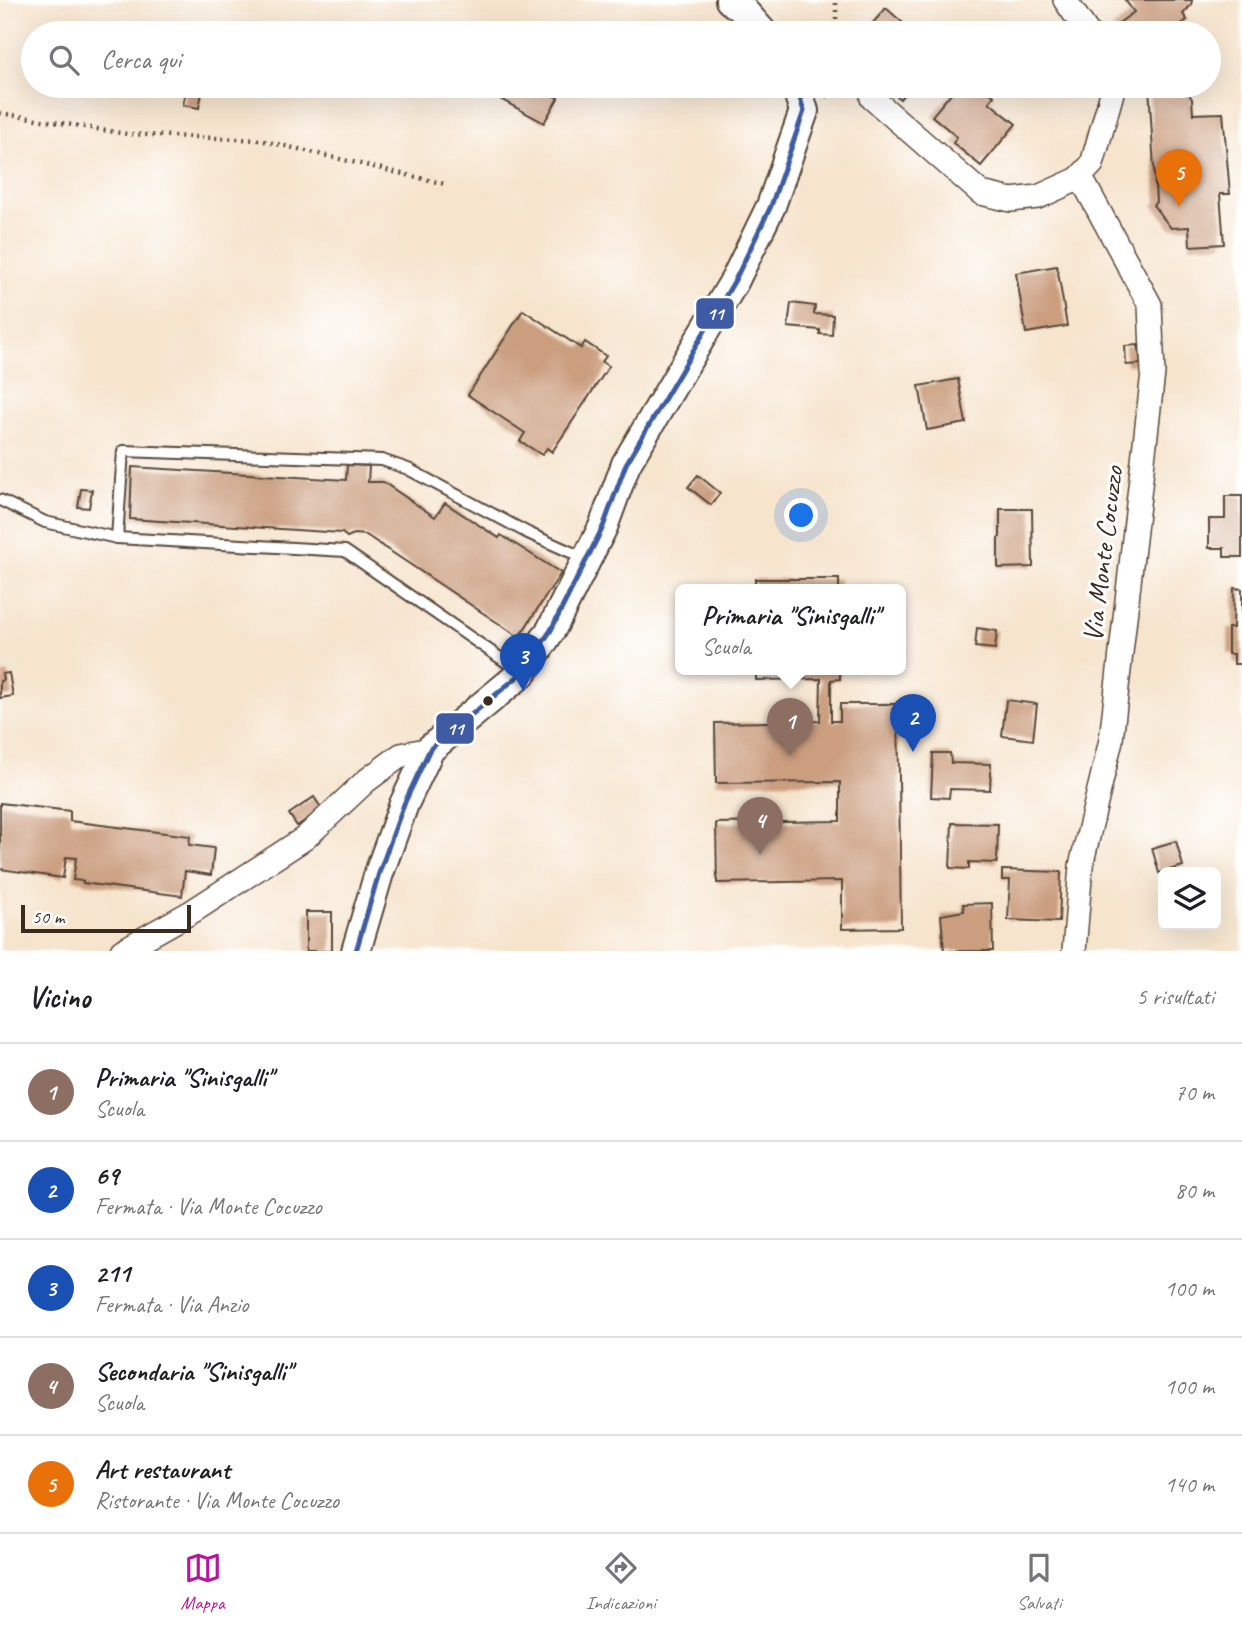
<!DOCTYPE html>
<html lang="it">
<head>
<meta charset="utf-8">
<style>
  :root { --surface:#fff; --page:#f2f2f2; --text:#202124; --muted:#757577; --line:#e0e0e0; --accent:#b5179e }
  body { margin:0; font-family:Caveat,sans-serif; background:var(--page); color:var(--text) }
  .controls { position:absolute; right:21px; bottom:21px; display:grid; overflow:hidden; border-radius:10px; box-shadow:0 7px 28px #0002 }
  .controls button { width:63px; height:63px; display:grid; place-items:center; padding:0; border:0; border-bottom:2px solid var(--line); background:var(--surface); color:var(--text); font:35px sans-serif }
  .scale { position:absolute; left:21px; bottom:18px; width:170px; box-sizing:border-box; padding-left:7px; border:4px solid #3b2a1e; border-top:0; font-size:19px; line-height:24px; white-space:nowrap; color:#3b2a1e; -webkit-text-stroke:5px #fff; paint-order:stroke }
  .you { position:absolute; left:802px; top:516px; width:24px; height:24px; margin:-18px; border:5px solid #fff; border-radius:50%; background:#1a73e8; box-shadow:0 0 0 10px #1a73e833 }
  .badge { display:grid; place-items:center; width:46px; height:46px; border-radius:50%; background:var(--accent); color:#fff; font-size:23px; font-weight:700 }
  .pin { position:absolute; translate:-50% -58px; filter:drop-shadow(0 2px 4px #0008) }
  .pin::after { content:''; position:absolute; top:37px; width:24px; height:21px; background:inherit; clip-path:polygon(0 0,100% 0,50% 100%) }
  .popup { position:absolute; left:675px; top:584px; width:231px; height:91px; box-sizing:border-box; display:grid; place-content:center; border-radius:10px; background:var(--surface); filter:drop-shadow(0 2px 5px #0005); font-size:23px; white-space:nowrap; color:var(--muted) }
  .popup b { font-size:26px; color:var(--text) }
  .popup::after { content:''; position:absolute; left:50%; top:100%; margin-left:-14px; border:14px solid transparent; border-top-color:var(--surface) }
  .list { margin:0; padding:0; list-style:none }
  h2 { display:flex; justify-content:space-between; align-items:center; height:91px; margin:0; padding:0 28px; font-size:30px }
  h2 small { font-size:23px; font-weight:400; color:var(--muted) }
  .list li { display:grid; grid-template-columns:46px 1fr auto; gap:21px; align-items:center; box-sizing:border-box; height:98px; padding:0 28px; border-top:2px solid var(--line) }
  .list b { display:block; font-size:26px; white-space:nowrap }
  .list p { margin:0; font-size:23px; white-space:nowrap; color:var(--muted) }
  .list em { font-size:23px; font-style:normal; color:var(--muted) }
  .icon { flex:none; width:38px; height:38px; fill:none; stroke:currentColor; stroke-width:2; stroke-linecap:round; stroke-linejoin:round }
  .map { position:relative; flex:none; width:1242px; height:951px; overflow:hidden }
  .search { position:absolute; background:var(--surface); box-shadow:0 7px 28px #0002; left:21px; right:21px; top:21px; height:77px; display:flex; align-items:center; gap:18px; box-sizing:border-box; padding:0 24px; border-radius:38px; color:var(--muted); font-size:26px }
  .sheet { height:581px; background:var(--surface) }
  nav { display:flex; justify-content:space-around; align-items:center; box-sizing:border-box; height:98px; border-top:2px solid var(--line); background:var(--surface); font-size:19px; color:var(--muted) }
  nav a { display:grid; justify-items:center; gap:4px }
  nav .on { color:var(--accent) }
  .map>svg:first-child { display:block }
  .building { fill:#cb9e7f }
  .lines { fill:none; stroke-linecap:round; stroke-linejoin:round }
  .service-casing { stroke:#574638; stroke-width:14 }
  .minor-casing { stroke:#574638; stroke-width:26 }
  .tertiary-casing { stroke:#574638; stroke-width:32 }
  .path { stroke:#574638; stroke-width:4.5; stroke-dasharray:2 5; stroke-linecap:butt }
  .service { stroke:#fff; stroke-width:10 }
  .minor { stroke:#fff; stroke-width:23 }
  .tertiary { stroke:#fff; stroke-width:28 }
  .bus-1-casing { stroke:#fff; stroke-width:10 }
  .bus-1 { stroke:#3e5ba3; stroke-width:5 }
  .bus-dot { fill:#3b2a1e; stroke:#fff; stroke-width:2.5 }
  .labels { text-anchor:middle; stroke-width:6; stroke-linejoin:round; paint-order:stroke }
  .street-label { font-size:28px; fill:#3b2a1e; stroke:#fff }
  .line-badge { stroke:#fff; stroke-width:2.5 }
  .badge-label { font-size:19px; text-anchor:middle; font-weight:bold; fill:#fff }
</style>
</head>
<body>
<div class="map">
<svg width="1242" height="951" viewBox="0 0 1242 951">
  <rect width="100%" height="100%" fill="#fff"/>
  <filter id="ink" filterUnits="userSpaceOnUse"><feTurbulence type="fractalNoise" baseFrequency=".0143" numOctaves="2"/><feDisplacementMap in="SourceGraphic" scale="14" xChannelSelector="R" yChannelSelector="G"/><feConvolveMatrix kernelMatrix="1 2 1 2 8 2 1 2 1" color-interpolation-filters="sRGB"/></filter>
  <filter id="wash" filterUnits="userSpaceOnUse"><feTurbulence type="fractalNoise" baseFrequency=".00686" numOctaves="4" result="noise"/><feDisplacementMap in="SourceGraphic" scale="28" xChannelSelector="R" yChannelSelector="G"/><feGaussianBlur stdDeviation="1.57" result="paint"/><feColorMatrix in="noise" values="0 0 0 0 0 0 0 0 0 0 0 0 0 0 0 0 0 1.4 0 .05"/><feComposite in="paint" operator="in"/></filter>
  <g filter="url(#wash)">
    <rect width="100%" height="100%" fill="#f6e4cd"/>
    <g id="blocks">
      <g class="building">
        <polygon points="1125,0 1192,0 1191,5 1183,14 1187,20 1169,33 1115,33 1112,28 1134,12"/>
        <polygon points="886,8 912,31 910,33 864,33"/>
        <polygon points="498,86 536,86 558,98 544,123 493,95"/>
        <polygon points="885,86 911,86 900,99"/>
        <polygon points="957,86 981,86 994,96 989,102 1016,124 981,166 953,143 957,137 932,116"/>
        <polygon points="1149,86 1184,86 1192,99 1193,114 1223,113 1230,194 1220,194 1224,244 1190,246 1189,227 1171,228 1153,205 1156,202"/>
        <polygon points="186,90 202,93 199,108 183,105"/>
        <polygon points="1057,266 1067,326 1026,333 1016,273"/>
        <polygon points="791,303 815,306 814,314 833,315 832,335 820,334 820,330 788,327"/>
        <polygon points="523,310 581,348 585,342 606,356 602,362 609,366 552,452 547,448 542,455 520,441 525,433 468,395"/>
        <polygon points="1138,345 1141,364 1126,365 1125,346"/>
        <polygon points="958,379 966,423 927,430 919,386"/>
        <polygon points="347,465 369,466 368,482 383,482 435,517 445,503 499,538 501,535 561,573 519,637 366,535 354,534 347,537 342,533 130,519 132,467 346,480"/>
        <polygon points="698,475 720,493 711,505 688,487"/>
        <polygon points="81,489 92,490 89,508 78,507"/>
        <polygon points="1225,496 1242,496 1242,557 1224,557 1224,548 1209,548 1209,519 1225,519"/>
        <polygon points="1000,509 1032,509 1033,567 998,568 998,538 1000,537"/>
        <rect x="755" y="579" width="84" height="11"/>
        <polygon points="1234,588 1242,589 1242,664 1234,664 1234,654 1228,654 1228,628 1233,628"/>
        <polygon points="977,628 997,631 995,649 975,647"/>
        <polygon points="756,670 840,670 840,679 831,680 831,721 840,721 840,704 898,704 901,928 842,929 842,881 717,883 716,823 840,821 840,782 716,783 715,723 820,721 821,679 756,680"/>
        <polygon points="9,673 13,696 0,698 0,681 3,680 2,674"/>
        <polygon points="1006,700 1037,704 1033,740 1002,736"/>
        <polygon points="933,753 950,753 951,763 991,764 990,790 950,789 949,798 931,797"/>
        <polygon points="314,797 322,809 297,826 289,814"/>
        <polygon points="0,803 70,811 70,821 190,836 189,845 214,848 211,875 185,871 182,896 83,883 83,881 73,880 76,858 66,857 63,878 0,869"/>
        <polygon points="952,823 998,824 997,863 969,862 969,869 950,868"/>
        <polygon points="1176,841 1183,866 1159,873 1152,848"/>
        <polygon points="1002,870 1061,872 1059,922 1008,920 1010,880 1002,880"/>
        <polygon points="992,903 993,951 944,951 941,915 964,911 963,904"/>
        <rect x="306" y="912" width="26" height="39"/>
      </g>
    </g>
  </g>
  <g filter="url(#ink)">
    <use href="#blocks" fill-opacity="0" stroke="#574638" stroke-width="2"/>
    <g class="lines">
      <g class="service-casing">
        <g id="service">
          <polyline points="0,500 45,522 117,538 345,551 522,673"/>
          <polyline points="117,538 123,451 382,460 408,469 528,533 584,558"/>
        </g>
      </g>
      <g class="minor-casing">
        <g id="minor">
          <polyline points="1065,0 1088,33"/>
          <polyline points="872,98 981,193 1011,200 1038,197 1078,179 1092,164 1114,86"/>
          <polyline points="122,951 193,911 305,838 366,781 401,755 430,749"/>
          <polyline points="1074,951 1081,866 1111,740 1153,373 1150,305 1086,187 1078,179"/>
        </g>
      </g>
      <g class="tertiary-casing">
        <g id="tertiary">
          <polyline points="730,0 741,8 763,33"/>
          <polyline points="356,951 379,873 404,804 430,749 522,673 551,630 603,527 626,464 735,280 771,206 804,111 796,86"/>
        </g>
      </g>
      <g class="path">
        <polyline points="836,33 836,0"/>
        <polyline points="825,97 828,95 830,86"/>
        <polyline points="0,113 127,134 260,140 445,184"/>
      </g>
      <use href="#service" class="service"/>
      <use href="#minor" class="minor"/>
      <use href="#tertiary" class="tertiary"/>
      <g class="bus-1-casing">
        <polyline id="bus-1" points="356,951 379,873 404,804 430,749 522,673 551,630 603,527 626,464 735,280 771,206 804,111 796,86"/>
      </g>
      <use href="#bus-1" class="bus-1"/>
    </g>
  </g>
  <circle class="bus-dot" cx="488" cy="701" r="6"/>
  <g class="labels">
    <g class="street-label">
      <text transform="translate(1102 554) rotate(-83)" y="10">Via Monte Cocuzzo</text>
    </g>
  </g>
  <g class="line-badge">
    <rect x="695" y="297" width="40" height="33" rx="7" fill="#3e5ba3"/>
    <rect x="435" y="712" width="40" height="33" rx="7" fill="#3e5ba3"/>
  </g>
  <g class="badge-label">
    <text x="715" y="320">11</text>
    <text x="455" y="735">11</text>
  </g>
</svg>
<div class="controls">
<button><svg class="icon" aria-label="layers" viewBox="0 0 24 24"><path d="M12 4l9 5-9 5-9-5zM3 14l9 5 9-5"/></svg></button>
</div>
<div class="scale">50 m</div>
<div class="you"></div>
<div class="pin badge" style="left:790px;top:756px;background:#8d6e63">1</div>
<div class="popup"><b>Primaria &quot;Sinisgalli&quot;</b>Scuola</div>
<div class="pin badge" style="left:913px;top:752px;background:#1a4fb4">2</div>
<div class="pin badge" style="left:523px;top:691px;background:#1a4fb4">3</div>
<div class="pin badge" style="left:760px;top:855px;background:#8d6e63">4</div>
<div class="pin badge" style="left:1179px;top:207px;background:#e8710a">5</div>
<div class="search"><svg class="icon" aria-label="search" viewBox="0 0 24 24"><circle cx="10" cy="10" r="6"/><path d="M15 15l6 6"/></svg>Cerca qui</div>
</div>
<section class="sheet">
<h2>Vicino<small>5 risultati</small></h2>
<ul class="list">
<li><span class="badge" style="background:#8d6e63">1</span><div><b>Primaria &quot;Sinisgalli&quot;</b><p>Scuola</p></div><em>70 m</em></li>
<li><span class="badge" style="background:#1a4fb4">2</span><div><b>69</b><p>Fermata · Via Monte Cocuzzo</p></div><em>80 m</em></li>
<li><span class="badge" style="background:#1a4fb4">3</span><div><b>211</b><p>Fermata · Via Anzio</p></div><em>100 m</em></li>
<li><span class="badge" style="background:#8d6e63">4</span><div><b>Secondaria &quot;Sinisgalli&quot;</b><p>Scuola</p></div><em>100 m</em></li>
<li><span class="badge" style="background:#e8710a">5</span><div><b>Art restaurant</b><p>Ristorante · Via Monte Cocuzzo</p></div><em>140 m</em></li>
</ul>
</section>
<nav>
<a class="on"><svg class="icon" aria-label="map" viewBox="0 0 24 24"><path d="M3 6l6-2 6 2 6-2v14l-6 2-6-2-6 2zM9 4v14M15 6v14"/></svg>Mappa</a>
<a><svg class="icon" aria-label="directions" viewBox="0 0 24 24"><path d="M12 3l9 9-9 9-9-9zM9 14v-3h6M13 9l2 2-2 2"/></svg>Indicazioni</a>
<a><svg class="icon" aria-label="saved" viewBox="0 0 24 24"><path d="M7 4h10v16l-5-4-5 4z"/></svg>Salvati</a>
</nav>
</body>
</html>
